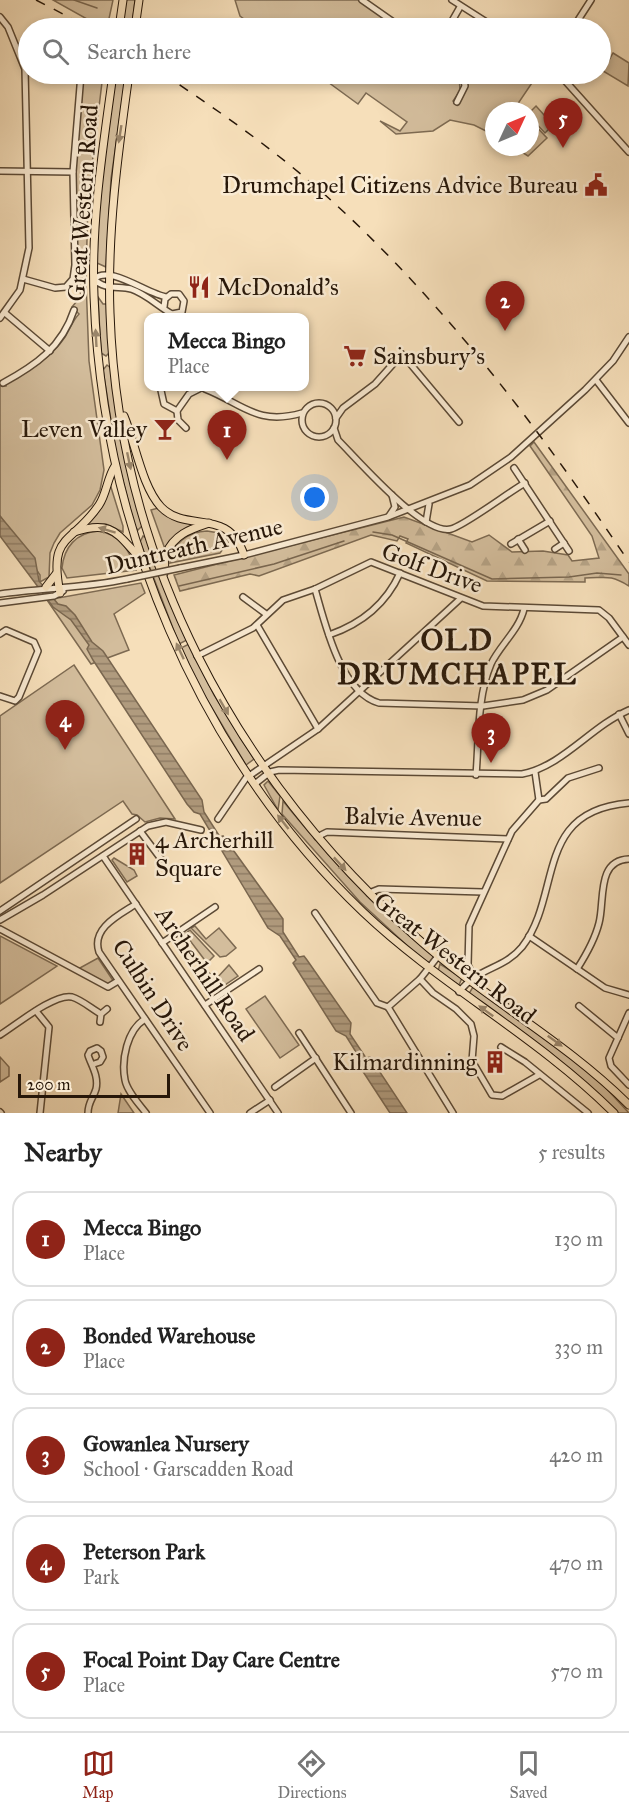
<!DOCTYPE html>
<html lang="en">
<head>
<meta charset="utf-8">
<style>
  :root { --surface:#fff; --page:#f6f6f6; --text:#222; --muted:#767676; --line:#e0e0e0; --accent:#8f2418 }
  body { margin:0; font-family:"IM FELL Great Primer",serif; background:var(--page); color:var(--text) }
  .compass { position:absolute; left:485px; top:102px; width:54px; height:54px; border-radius:50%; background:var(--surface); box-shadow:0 3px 9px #0003; rotate:46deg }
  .scale { position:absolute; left:18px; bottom:15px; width:152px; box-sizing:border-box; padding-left:6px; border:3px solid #271709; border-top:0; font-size:16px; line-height:21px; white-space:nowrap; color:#271709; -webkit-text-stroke:4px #f9ead2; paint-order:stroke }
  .you { position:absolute; left:315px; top:498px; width:21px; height:21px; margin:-15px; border:4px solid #fff; border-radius:50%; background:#1a73e8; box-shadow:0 0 0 9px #1a73e833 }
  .badge { display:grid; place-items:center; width:39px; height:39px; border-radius:50%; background:var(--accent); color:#fff; font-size:20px; font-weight:700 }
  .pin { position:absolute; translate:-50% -50px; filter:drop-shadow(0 2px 3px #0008) }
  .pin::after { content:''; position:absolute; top:32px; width:21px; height:18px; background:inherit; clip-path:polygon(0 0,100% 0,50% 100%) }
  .popup { position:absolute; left:144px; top:313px; width:165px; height:78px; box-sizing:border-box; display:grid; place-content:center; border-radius:12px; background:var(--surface); filter:drop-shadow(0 2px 4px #0005); font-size:20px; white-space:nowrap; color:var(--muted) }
  .popup b { font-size:22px; color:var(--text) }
  .popup::after { content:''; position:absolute; left:50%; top:100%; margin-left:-12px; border:12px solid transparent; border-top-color:var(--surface) }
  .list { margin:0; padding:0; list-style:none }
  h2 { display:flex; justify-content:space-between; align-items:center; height:78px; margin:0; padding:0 24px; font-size:26px }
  h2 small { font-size:20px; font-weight:400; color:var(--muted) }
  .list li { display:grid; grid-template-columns:39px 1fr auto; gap:18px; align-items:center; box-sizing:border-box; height:96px; margin:0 12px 12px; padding:0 12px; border:2px solid var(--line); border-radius:18px }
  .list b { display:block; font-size:22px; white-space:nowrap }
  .list p { margin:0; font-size:20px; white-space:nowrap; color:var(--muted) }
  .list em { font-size:20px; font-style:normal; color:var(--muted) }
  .icon { flex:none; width:33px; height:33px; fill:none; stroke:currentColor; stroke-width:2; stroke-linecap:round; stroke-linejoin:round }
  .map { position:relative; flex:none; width:629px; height:1113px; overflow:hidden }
  .search { position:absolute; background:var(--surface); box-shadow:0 3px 9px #0003; left:18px; right:18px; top:18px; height:66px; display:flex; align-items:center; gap:15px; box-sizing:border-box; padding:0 21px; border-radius:33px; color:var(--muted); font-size:22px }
  .sheet { height:618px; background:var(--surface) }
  nav { display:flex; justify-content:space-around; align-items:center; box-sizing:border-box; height:84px; border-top:2px solid var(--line); background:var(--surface); font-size:16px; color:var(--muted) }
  nav a { display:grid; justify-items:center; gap:3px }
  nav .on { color:var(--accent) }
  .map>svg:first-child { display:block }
  .green { fill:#d3bd9c; stroke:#7d6a52; stroke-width:1.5 }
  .forest { fill:url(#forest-firs); stroke:#7d6a52; stroke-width:1.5 }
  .water { fill:url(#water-rules); stroke:#79664f; stroke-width:1.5 }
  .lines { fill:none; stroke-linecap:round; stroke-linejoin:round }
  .stream { stroke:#79664f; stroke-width:1.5 }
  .minor-casing { stroke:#5b4935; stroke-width:8 }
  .major-casing { stroke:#271709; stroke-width:9 }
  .minor { stroke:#f9ead2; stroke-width:5 }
  .major { stroke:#f6dfba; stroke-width:7 }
  .rail { stroke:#271709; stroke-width:1.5; stroke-dasharray:10 10; stroke-linecap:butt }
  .minor-bridge-casing { stroke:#5b4935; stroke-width:8; stroke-linecap:butt }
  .minor-bridge { stroke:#f9ead2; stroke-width:5 }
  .oneway { fill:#99856a }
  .labels { text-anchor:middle; stroke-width:5; stroke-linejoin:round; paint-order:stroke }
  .poi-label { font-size:24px; fill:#271709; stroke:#f9ead2; text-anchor:end }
  .street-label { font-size:24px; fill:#271709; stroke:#f9ead2 }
  .district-label { font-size:30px; font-weight:bold; letter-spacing:1.5px; fill:#271709; stroke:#f9ead2 }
</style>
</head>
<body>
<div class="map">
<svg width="629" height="1113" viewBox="0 0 629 1113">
  <defs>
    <pattern id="forest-firs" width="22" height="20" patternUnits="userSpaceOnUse" patternTransform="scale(1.5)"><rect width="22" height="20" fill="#d3bd9c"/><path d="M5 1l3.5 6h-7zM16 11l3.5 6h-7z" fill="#b5a285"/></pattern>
    <pattern id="water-rules" width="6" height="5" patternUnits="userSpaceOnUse" patternTransform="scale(1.5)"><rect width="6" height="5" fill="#b09b7e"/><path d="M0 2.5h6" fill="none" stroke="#8f7d65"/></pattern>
  </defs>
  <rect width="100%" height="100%" fill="#f6dfba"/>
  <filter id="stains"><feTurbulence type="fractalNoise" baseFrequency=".00333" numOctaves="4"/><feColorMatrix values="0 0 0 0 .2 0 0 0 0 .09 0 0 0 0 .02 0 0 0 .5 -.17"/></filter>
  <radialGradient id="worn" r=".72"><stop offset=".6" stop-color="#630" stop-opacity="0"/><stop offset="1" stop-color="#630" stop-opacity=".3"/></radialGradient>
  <g class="green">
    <polygon points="53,0 113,0 107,28 103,28"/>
    <polygon points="126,0 135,0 132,28 122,28"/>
    <polygon points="235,0 360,0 397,28 256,28 240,16"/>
    <polygon points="613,53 629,63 628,86 603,71"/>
    <path d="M82,74H103L88,198L86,280L89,361L104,470L100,490L92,505L60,533L54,543L50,553L49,577L40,582V575L0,516V386H6V383C28,372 51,358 65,337C70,329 73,320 79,314L72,307L81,296L79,285L75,280L78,273L75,180Z"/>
    <path d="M116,74H126L111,179L106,267L97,263C98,200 106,136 116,74Z"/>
    <polygon points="317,74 459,74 460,91 453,101 458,104 467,87 466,74 538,74 513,111 494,111 494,135 474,125 450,120 433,131 396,134 380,121 400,131 407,122 366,93 358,104"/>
    <polygon points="536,106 553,125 545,133 530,117 530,112"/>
    <polygon points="530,120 547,138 528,156 514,147 530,147"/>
    <polygon points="98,297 103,304 107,304 110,352 106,356 101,353"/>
    <polygon points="107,365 112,369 143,525 138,530 135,527 117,458 103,370"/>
    <polygon points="110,484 123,526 123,532 106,524 83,525"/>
    <polygon points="158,508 175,520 195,524 180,532 165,549 151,510"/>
    <path d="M98,531C120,534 130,551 136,570L67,578L62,568C64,547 76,533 98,531Z"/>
    <path d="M207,531L219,533L229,541L220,553L170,563C171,543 189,532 207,531Z"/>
    <polygon points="143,536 148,539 187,640 179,644 140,542"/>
    <polygon points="141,583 145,593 114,614 129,650 91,664 47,600"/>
    <polygon points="189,644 214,695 254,759 246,765 203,693 181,648"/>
    <polygon points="74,665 175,819 160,818 145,822 137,815 132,814 123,801 0,883 0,716"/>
    <polygon points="268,781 280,796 278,810 264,785"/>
    <path d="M283,801C328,856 374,908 430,953L434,957L432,961L426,963L360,902L282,814Z"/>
    <polygon points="114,858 134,870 137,876 127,882 112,860"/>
    <polygon points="195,926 206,939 219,928 236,948 226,956 220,957 191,928"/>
    <polygon points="190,930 214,956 207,963 185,934"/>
    <polygon points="0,936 57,966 0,1004"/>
    <polygon points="98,958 114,982 108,985 78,969"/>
    <polygon points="440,964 462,978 459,985 438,971"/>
    <polygon points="229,965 238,976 219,989 205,969 216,979"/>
    <polygon points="473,987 567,1055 605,1087 629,1113 619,1113 553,1055 468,995"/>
    <polygon points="265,996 299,1045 280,1058 246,1009"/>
    <polygon points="0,1057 9,1067 9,1076 0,1082"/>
    <polygon points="121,1094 134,1113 118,1113"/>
  </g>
  <path class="forest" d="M534,442L629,574V586C609,574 606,578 585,578V582L487,581L406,543L408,539L400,536L397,541L371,535L259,576L250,574L180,591L174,575L404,517L472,542L489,535L512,552L543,551L568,555L572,561L599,558L592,536L530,446Z"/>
  <polygon class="water" points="0,516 35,558 39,581 58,604 66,606 75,615 92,642 103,651 202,800 204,812 220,837 223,836 283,919 283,932 299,957 304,956 307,960 351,1023 350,1034 366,1058 370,1057 407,1113 390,1113 360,1067 361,1060 346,1036 336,1031 293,963 296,960 280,936 268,928 200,814 194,812 187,804 93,660 87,649 89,645 71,620 53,607 0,536"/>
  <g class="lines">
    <g class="stream">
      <polyline points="74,0 97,8"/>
      <polyline points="373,532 392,535 492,579 569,577 597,573 621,575"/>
      <polyline points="179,586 274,564 344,541"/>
    </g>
    <g class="minor-casing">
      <g id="minor">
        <polyline points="362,0 402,28"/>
        <polyline points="452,0 496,28"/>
        <polyline points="0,17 8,27 25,69 29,248 20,290 0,318"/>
        <polyline points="448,28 460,7"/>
        <polyline points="573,28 591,0"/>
        <polyline points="559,74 629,152"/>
        <polyline points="457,102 465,86 463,74"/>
        <polyline points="0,171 73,172"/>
        <polyline points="23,279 55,288 66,287 73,279 75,265 73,172 81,74"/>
        <path d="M164,307L165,299L171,294H179L184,301L182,312L172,314C159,307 146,294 131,289C118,286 104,290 94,279C110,264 148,295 167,297"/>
        <polyline points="5,313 50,351"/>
        <polyline points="596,380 629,423"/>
        <path d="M3,383C36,365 62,347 74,310"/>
        <polyline points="160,386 164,404 177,411"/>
        <path d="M205,389C243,404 257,426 302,413"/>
        <circle cx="319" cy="420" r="17"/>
        <polyline points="336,418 343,408 375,384 402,354 459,422"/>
        <polyline points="186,428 178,420 177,411 189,394 199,389"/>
        <path d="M334,428L338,440C358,460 423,536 451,529C464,526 509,492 525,483"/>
        <polyline points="514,468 569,551"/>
        <polyline points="389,516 395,507 392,495"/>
        <polyline points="426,522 429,504"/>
        <polyline points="518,539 525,550"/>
        <polyline points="511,544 550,521"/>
        <polyline points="555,549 564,543"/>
        <polyline points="180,568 244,555 388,517 470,485 511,457 585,390 613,361 629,337"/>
        <path d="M315,589C325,623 340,692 379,703L483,706L523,700L547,690L623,637"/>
        <path d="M0,594C43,588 85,588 127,579"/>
        <polyline points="243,597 266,614"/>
        <polyline points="0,603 54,596 63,591"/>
        <polyline points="257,625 318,729"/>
        <polyline points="0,634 6,630 34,642 38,651 19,697 15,701 0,696"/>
        <path d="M329,635C361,624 386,604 400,573"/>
        <polyline points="197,656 253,628 283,600 315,589 371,562 483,606 599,610 609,618 629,645"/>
        <polyline points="619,714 629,734"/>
        <polyline points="535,772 539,800"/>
        <path d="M476,775C479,740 477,697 491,664C500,645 519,630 524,609"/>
        <path d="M256,783L270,772L279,770L522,774C563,766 590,727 629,710"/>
        <polyline points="218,819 246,778 318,729 460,599"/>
        <polyline points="140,831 161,859"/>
        <polyline points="317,837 327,832 508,839"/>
        <polyline points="103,856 278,1113"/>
        <polyline points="369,893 379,889 483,892"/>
        <path d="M136,904C119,915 91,928 99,952L210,1113"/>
        <polyline points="0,911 136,819"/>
        <polyline points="315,913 377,1003 388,1007"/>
        <polyline points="0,920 43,895 148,826 166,822 201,830"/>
        <polyline points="0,929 108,987 118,981"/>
        <polyline points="529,936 605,988 629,995"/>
        <polyline points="162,943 215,907"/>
        <path d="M577,969C586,955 595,939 599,923C605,901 596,860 629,859"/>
        <polyline points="473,976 468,965 469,926 512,831 539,800 546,799 568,778 599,768"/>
        <polyline points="420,979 433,993 456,1009 471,1024 474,1036 472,1061 492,1095 502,1096 539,1075"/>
        <path d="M459,992C478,967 503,970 522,947C563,894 533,811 629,803"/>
        <polyline points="205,1005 259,969"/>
        <polyline points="579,1006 618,1038"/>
        <polyline points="388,1007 453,1113"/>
        <polyline points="388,1007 420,979 439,955"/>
        <polyline points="36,1011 49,1027 40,1113"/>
        <polyline points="629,1013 609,1058 611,1066 629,1085"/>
        <path d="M145,1019C127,1030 121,1060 125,1080C127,1091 139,1104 146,1113"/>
        <polyline points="100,1022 101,1014 107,1009"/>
        <polyline points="299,1033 351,1113"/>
        <path d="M0,1035C16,1025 55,993 72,997C82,1000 92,1009 101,1014"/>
        <polyline points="501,1047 525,1062 588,1113"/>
        <polyline points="275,1087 316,1058"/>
        <polyline points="0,1112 1,1113"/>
        <path d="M88,1113C88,1102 93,1099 96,1089C99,1076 91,1065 88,1055L90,1051L97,1048L101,1051L103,1057L100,1062L94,1064"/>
        <polyline points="250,1113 270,1100"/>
      </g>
    </g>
    <g class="major-casing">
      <g id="major">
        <polyline points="119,28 123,0"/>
        <polyline points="135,28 139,0"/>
        <path d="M113,74C103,147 91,222 94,296C102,523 197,753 363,912C441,986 538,1037 614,1113"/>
        <path d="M129,74C118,153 107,233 110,313C118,558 235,776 416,937C484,998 565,1041 629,1105"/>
        <path d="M124,416C135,442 142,487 161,507C187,534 228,506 244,555"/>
        <path d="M74,532C114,519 117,535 142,560"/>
        <path d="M164,573C166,567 163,561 166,554C174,534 191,529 209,523"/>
        <polyline points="46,587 56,574"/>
        <path d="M60,593C48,533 72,545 99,505C107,493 107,478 115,466"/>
      </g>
    </g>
    <use href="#minor" class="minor"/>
    <use href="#major" class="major"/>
    <g class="rail">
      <polyline points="36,0 90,28"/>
      <path d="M163,74C218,110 273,149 323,193C442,299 540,430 629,562"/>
    </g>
    <g class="minor-bridge-casing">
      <polyline id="minor-bridge" points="127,579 180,568"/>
    </g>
    <use href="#minor-bridge" class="minor-bridge"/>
  </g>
  <defs><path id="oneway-solid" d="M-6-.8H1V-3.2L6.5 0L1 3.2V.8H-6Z" transform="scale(1.5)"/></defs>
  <g class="oneway">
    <use href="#oneway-solid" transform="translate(120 134) rotate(99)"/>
    <use href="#oneway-solid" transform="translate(96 338) rotate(-93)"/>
    <use href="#oneway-solid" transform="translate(129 461) rotate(78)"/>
    <use href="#oneway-solid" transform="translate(107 530) rotate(-163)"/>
    <use href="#oneway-solid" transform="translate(180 651) rotate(-115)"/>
    <use href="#oneway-solid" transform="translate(224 707) rotate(60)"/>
    <use href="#oneway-solid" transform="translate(283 822) rotate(-128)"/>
    <use href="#oneway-solid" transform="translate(340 864) rotate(47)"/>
    <use href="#oneway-solid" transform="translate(486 1011) rotate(-144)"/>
    <use href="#oneway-solid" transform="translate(555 1041) rotate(36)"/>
  </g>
  <defs>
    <g id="civic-bare" transform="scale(1.8)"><path d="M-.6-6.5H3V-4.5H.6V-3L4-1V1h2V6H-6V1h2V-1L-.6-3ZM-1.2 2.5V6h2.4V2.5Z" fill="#8f2418" stroke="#f9ead2" stroke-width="2.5" paint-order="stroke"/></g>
    <g id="restaurant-bare" transform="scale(1.8)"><path d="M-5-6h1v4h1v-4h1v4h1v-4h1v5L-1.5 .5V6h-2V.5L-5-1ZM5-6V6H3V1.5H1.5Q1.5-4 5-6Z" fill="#8f2418" stroke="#f9ead2" stroke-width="2.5" paint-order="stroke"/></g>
    <g id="supermarket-bare" transform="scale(1.8)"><path d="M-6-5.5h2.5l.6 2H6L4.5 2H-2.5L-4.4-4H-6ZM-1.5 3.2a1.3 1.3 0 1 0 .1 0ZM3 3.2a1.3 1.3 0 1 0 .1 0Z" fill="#8f2418" stroke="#f9ead2" stroke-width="2.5" paint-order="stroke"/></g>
    <g id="bar-bare" transform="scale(1.8)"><path d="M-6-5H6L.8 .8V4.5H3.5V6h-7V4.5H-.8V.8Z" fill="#8f2418" stroke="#f9ead2" stroke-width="2.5" paint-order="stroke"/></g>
    <g id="building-bare" transform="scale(1.8)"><path d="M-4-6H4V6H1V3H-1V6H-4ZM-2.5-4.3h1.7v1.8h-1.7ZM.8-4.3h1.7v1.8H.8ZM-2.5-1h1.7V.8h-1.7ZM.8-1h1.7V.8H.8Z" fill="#8f2418" stroke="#f9ead2" stroke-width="2.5" paint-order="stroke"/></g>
  </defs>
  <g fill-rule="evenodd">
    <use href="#civic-bare" x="596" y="185"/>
    <use href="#restaurant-bare" x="199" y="287"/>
    <use href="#supermarket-bare" x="355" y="356"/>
    <use href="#bar-bare" x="165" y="429"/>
    <use href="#building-bare" x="137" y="854"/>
    <use href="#building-bare" x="495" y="1062"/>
  </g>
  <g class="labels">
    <g class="poi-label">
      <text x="578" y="193">Drumchapel Citizens Advice Bureau</text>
      <text x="217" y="295" text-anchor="start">McDonald's</text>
      <text x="373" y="364" text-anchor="start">Sainsbury's</text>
      <text x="147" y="437">Leven Valley</text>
      <text x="155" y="848" text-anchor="start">4 Archerhill<tspan x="155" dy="28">Square</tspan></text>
      <text x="477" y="1070">Kilmardinning</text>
    </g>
    <g class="street-label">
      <text transform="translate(83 203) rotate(-86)" y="8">Great Western Road</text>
      <text transform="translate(194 546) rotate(-13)" y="8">Duntreath Avenue</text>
      <text transform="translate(432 568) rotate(20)" y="8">Golf Drive</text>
      <text transform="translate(413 817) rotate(1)" y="8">Balvie Avenue</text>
      <text transform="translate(455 958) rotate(38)" y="8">Great Western Road</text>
      <text transform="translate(205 974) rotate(56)" y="8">Archerhill Road</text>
      <text transform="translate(153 995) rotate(57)" y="8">Culbin Drive</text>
    </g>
    <g class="district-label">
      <text x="457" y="650">OLD<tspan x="457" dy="34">DRUMCHAPEL</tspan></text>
    </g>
  </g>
  <rect width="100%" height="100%" filter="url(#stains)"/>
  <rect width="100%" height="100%" fill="url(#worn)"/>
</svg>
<svg class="compass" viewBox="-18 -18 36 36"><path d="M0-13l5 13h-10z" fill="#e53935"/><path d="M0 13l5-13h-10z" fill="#767676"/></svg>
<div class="scale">200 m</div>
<div class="you"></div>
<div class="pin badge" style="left:227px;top:460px">1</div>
<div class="popup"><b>Mecca Bingo</b>Place</div>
<div class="pin badge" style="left:505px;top:331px">2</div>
<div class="pin badge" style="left:491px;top:763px">3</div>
<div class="pin badge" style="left:65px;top:750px">4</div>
<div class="pin badge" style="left:563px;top:148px">5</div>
<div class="search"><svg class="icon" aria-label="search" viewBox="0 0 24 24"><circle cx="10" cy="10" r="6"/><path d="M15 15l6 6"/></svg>Search here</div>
</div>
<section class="sheet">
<h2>Nearby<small>5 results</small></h2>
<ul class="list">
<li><span class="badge">1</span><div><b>Mecca Bingo</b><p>Place</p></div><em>130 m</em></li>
<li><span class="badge">2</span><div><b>Bonded Warehouse</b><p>Place</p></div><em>330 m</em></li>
<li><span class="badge">3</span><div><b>Gowanlea Nursery</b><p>School · Garscadden Road</p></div><em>420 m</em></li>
<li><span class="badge">4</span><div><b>Peterson Park</b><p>Park</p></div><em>470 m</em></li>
<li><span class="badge">5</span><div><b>Focal Point Day Care Centre</b><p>Place</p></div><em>570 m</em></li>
</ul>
</section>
<nav>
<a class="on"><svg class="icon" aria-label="map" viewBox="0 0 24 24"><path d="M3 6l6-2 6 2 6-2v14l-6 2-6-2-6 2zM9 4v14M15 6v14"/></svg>Map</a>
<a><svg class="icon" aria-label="directions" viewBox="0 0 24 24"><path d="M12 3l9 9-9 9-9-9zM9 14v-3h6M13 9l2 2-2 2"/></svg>Directions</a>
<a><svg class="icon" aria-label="saved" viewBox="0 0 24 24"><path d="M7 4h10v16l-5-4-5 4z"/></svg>Saved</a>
</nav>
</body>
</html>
